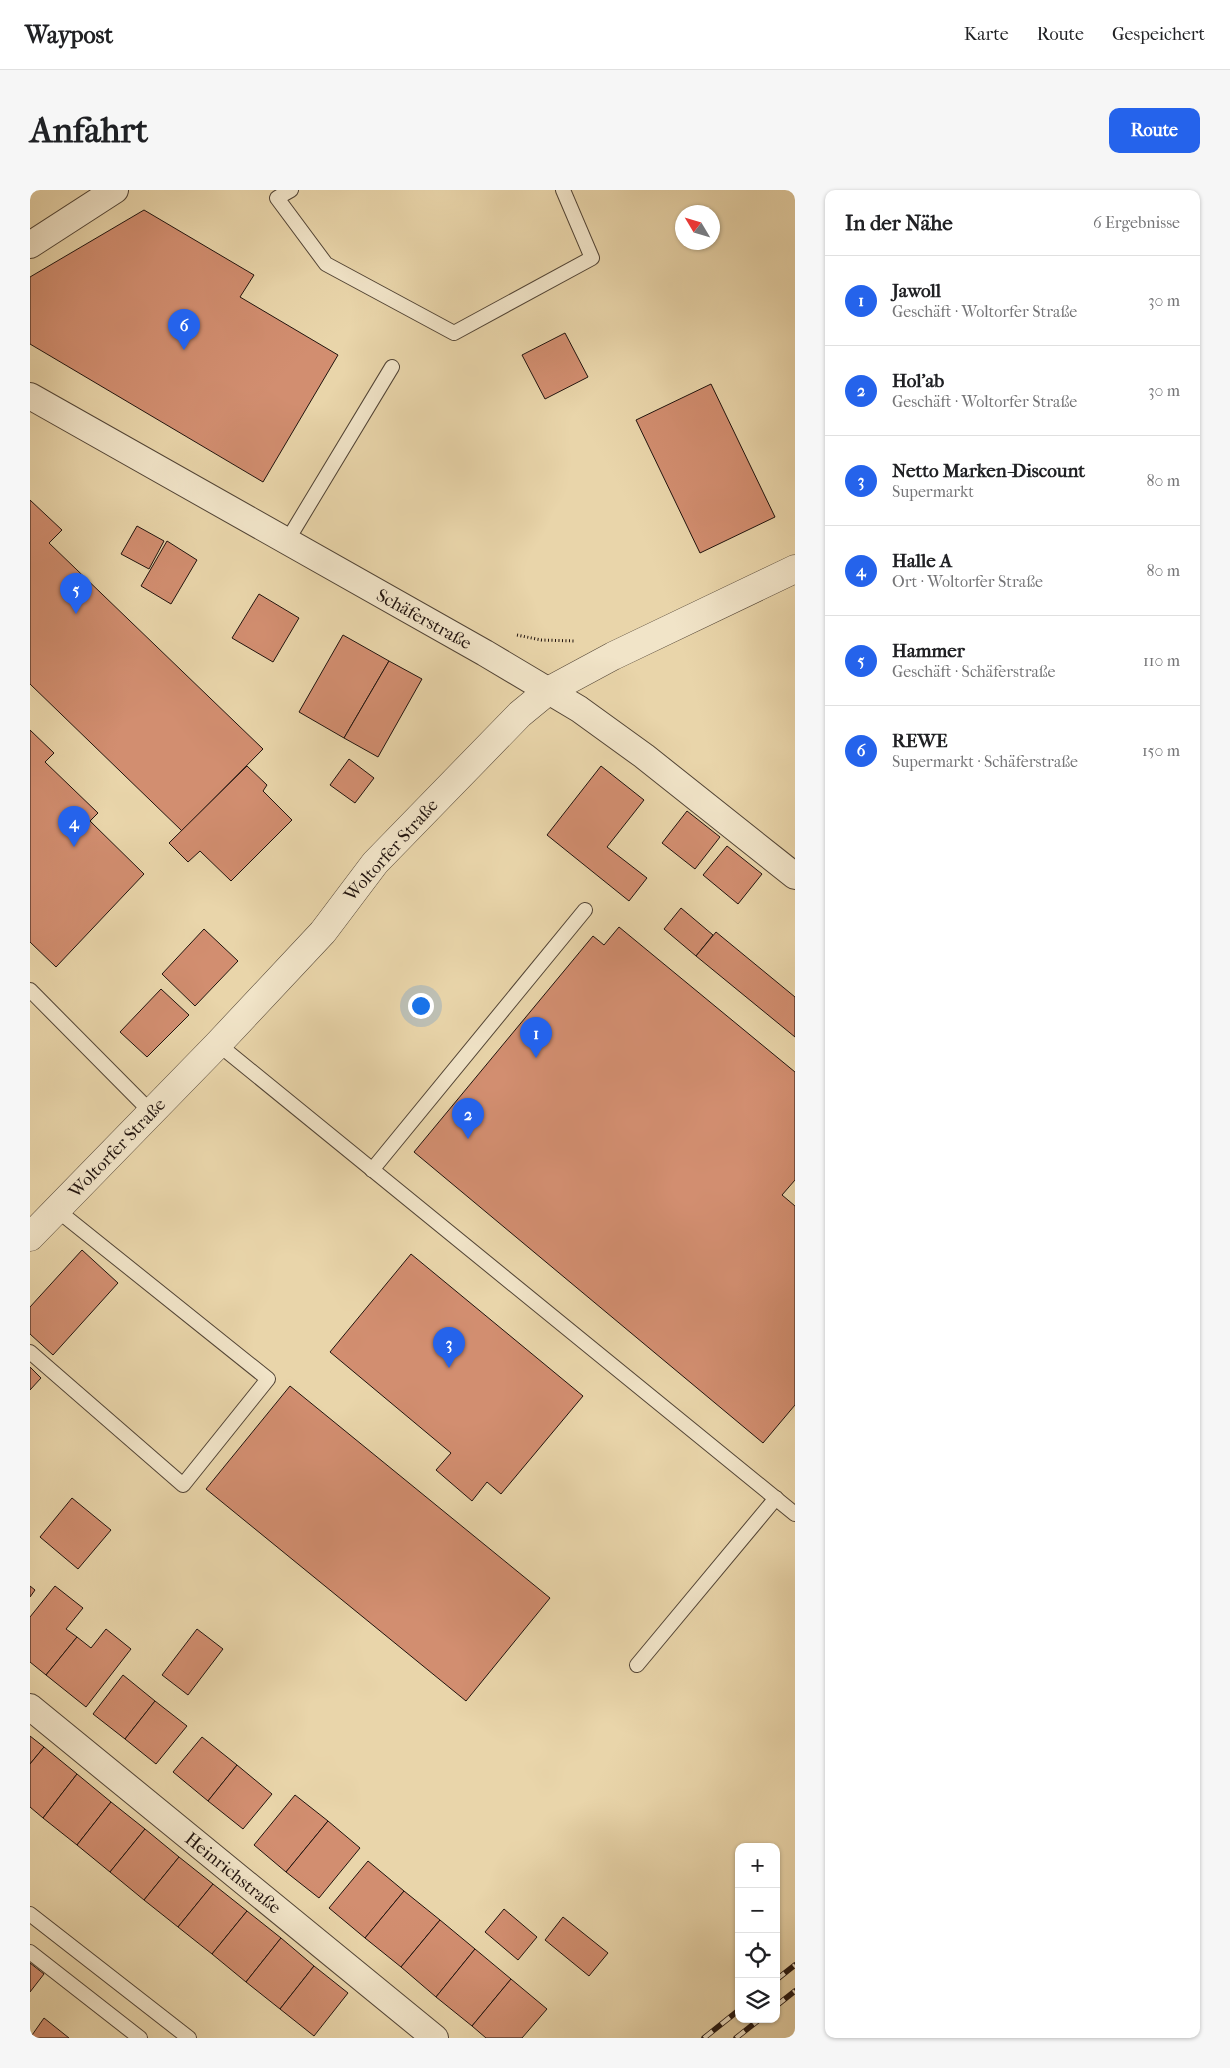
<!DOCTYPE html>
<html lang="de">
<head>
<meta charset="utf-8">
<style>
  :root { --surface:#fff; --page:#f6f6f6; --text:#202124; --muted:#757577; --line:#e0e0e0; --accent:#2563eb }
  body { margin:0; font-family:"IM FELL French Canon",serif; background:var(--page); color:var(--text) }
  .controls { position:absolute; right:15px; bottom:15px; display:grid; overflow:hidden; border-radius:10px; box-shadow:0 1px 4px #0004 }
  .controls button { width:45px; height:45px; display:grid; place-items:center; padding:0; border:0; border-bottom:1px solid var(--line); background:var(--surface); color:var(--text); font:25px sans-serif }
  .compass { position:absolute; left:645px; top:15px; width:45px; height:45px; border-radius:50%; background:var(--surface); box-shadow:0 1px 4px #0004; rotate:308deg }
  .you { position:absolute; left:390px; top:815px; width:18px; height:18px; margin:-12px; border:4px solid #fff; border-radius:50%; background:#1a73e8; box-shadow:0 0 0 8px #1a73e833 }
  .badge { display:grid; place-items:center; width:32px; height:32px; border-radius:50%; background:var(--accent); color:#fff; font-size:16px; font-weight:700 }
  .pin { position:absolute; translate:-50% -41px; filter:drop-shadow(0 1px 2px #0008) }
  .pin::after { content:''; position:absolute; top:26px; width:18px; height:15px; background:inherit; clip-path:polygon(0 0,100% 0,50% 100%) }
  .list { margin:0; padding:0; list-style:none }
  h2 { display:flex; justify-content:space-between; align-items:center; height:65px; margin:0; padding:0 20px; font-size:21px }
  h2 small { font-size:16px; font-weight:400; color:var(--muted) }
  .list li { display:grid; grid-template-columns:32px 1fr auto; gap:15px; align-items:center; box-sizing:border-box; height:90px; padding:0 20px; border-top:1px solid var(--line) }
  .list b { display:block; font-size:19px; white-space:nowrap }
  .list p { margin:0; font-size:16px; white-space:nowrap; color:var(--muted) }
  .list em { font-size:16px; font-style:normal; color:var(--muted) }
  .icon { flex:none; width:28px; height:28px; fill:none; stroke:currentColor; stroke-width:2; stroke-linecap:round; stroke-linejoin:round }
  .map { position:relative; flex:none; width:765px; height:1848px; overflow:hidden; border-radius:10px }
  header { display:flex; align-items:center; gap:30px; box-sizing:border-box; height:70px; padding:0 25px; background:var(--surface); border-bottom:1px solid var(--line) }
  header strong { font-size:24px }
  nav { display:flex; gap:28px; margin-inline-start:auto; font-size:18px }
  .intro { display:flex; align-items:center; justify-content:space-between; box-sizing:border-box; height:120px; padding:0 30px }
  h1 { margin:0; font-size:35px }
  .button { padding:12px 22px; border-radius:10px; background:var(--accent); color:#fff; font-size:18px; font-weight:700 }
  main { display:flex; gap:30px; padding:0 30px }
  aside { flex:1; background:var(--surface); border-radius:10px; box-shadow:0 1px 4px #0004 }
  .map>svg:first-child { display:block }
  .building { fill:#d28e70; stroke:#20130e }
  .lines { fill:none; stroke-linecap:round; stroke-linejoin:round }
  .service-casing { stroke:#524435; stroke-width:16 }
  .minor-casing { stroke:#524435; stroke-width:28 }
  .tertiary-casing { stroke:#524435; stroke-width:29 }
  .path { stroke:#20130e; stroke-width:3; stroke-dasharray:1 2.5; stroke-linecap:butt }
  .service { stroke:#f1e4c8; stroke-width:14 }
  .minor { stroke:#f1e4c8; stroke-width:26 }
  .tertiary { stroke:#f1e4c8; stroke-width:28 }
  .rail-casing { stroke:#20130e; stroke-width:5.5 }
  .rail { stroke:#f1e4c8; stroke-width:4; stroke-dasharray:11; stroke-linecap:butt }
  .labels { text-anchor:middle; stroke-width:4.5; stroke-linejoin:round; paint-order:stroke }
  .street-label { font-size:18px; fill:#20130e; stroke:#f1e4c8 }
</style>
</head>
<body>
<header>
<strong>Waypost</strong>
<nav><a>Karte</a><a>Route</a><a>Gespeichert</a></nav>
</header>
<div class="intro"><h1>Anfahrt</h1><a class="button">Route</a></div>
<main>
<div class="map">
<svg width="765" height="1848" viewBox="0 0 765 1848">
  <rect width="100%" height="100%" fill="#e9d5aa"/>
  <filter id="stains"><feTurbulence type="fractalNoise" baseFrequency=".004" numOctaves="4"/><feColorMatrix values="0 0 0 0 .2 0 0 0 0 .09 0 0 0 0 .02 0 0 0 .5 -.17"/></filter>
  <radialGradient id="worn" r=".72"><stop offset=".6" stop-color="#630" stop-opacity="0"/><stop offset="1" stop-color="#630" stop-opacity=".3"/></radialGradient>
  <g class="building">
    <polygon points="114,20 224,85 210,107 308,165 233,292 0,154 0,87"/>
    <polygon points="535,143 558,187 515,209 492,165"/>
    <polygon points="681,194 745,327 670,363 606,230"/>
    <polygon points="0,310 32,340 19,353 233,559 152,641 0,494"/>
    <polygon points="107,336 134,351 119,379 91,364"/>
    <polygon points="137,351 167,370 141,414 111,396"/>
    <polygon points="229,404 269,428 243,472 202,448"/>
    <polygon points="313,445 359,471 314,548 269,522"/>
    <polygon points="359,471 392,489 348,567 314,548"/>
    <polygon points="0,540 24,563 15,572 68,623 60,631 114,684 26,777 0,752"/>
    <polygon points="319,569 344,588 325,613 300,595"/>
    <polygon points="217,576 237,595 233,601 262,630 201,691 170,661 158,672 139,653"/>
    <polygon points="571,576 614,610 577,657 617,688 599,711 517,645"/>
    <polygon points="657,621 690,647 665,679 632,653"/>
    <polygon points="697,656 732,684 708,714 673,685"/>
    <polygon points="651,718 683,745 666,766 634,739"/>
    <polygon points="589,737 765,882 765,990 752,1005 765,1016 765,1215 733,1253 384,962 563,746 574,755"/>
    <polygon points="174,739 208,771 165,816 132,784"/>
    <polygon points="686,742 765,807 765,847 666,766"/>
    <polygon points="131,799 159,825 117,867 90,842"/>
    <polygon points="52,1060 88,1093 23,1165 0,1144 0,1117"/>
    <polygon points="381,1064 553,1206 471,1304 457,1292 442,1311 406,1280 421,1263 300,1162"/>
    <polygon points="0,1177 11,1188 0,1200"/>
    <polygon points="260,1196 520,1408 436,1511 176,1299"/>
    <polygon points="42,1308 81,1340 48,1379 10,1347"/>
    <polygon points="0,1396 5,1400 0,1407"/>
    <polygon points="25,1396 53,1418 36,1439 47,1447 16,1485 0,1472 0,1427"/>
    <polygon points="76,1439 101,1459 56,1517 16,1485 47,1447 61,1458"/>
    <polygon points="167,1439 193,1459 158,1505 132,1485"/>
    <polygon points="93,1485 125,1511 95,1549 63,1524"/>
    <polygon points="125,1511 157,1536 126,1574 95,1549"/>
    <polygon points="0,1546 14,1557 0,1574"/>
    <polygon points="172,1547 207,1575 178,1611 143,1582"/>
    <polygon points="14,1557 47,1584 13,1628 0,1617 0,1574"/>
    <polygon points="207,1575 242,1604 213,1639 178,1611"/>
    <polygon points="47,1584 81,1612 47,1655 13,1628"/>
    <polygon points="265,1605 298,1631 256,1682 224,1655"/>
    <polygon points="81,1612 115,1639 80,1682 47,1655"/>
    <polygon points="298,1631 330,1658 289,1708 256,1682"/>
    <polygon points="115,1639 149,1667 114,1710 80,1682"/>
    <polygon points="149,1667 183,1694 148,1737 114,1710"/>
    <polygon points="338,1671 374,1701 335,1748 299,1718"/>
    <polygon points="183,1694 217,1721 182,1764 148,1737"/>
    <polygon points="374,1701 410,1730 371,1777 335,1748"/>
    <polygon points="474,1719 507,1747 488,1770 455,1742"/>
    <polygon points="217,1721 251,1748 216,1792 182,1764"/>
    <polygon points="533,1727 578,1763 559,1786 515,1750"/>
    <polygon points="410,1730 445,1759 406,1807 371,1777"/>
    <polygon points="251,1748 284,1776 250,1819 216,1792"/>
    <polygon points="445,1759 481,1789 442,1836 406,1807"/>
    <polygon points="0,1773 14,1784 0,1802"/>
    <polygon points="284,1776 318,1803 284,1846 250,1819"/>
    <polygon points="481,1789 517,1819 492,1848 456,1848 442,1836"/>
    <polygon points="14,1828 39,1848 0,1848"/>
  </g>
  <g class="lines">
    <g class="service-casing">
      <g id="service">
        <polyline points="261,0 247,8 296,74 424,143 562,68 533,0"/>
        <polyline points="257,351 362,177"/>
        <polyline points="0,800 121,922"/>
        <polyline points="188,854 765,1324"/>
        <polyline points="342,980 555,720"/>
        <polyline points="0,1162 153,1295 238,1189 27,1020"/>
        <polyline points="607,1475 746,1308"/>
        <polyline points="0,1724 159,1848"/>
        <polyline points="0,1762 110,1848"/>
      </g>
    </g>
    <g class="minor-casing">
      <g id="minor">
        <polyline points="0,55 85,0"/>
        <polyline points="0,206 455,463 549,519 614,566 765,686"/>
        <polyline points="0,1517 405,1848"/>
      </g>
    </g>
    <g class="tertiary-casing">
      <polyline id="tertiary" points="0,1047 188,854 293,742 345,673 490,524 518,501 583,466 765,379"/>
    </g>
    <polyline class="path" points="487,445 511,450 545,451"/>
    <use href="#service" class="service"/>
    <use href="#minor" class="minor"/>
    <use href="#tertiary" class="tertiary"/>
    <g class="rail-casing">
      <g id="rail">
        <polyline points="746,1790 765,1775"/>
        <polyline points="746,1816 765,1801"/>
        <polyline points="674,1848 709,1820"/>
        <polyline points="706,1848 730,1829"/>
      </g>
    </g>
    <use href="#rail" class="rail"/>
  </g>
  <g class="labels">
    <g class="street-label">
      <text transform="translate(394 429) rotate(29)" y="6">Schäferstraße</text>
      <text transform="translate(361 660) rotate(-48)" y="6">Woltorfer Straße</text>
      <text transform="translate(87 958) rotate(-46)" y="6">Woltorfer Straße</text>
      <text transform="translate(203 1683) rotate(39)" y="6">Heinrichstraße</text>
    </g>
  </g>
  <rect width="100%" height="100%" filter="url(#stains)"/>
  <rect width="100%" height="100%" fill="url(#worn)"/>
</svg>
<div class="controls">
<button>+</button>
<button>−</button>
<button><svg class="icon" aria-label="locate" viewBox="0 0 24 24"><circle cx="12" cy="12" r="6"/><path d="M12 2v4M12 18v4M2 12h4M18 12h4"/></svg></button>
<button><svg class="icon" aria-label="layers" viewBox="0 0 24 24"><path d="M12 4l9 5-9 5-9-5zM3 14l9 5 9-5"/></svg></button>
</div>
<svg class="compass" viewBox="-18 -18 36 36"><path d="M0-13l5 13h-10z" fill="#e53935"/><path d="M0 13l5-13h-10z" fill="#757577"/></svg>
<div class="you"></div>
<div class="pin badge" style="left:506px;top:868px">1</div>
<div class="pin badge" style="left:438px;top:949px">2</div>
<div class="pin badge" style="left:419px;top:1178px">3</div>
<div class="pin badge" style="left:44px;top:657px">4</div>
<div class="pin badge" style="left:46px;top:424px">5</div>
<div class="pin badge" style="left:154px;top:160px">6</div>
</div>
<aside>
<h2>In der Nähe<small>6 Ergebnisse</small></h2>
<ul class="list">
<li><span class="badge">1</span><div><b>Jawoll</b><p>Geschäft · Woltorfer Straße</p></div><em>30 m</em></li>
<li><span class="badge">2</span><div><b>Hol'ab</b><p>Geschäft · Woltorfer Straße</p></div><em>30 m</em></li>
<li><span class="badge">3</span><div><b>Netto Marken-Discount</b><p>Supermarkt</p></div><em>80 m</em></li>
<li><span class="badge">4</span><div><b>Halle A</b><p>Ort · Woltorfer Straße</p></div><em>80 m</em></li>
<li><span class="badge">5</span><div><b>Hammer</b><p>Geschäft · Schäferstraße</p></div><em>110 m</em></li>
<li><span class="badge">6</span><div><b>REWE</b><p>Supermarkt · Schäferstraße</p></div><em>150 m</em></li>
</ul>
</aside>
</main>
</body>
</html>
